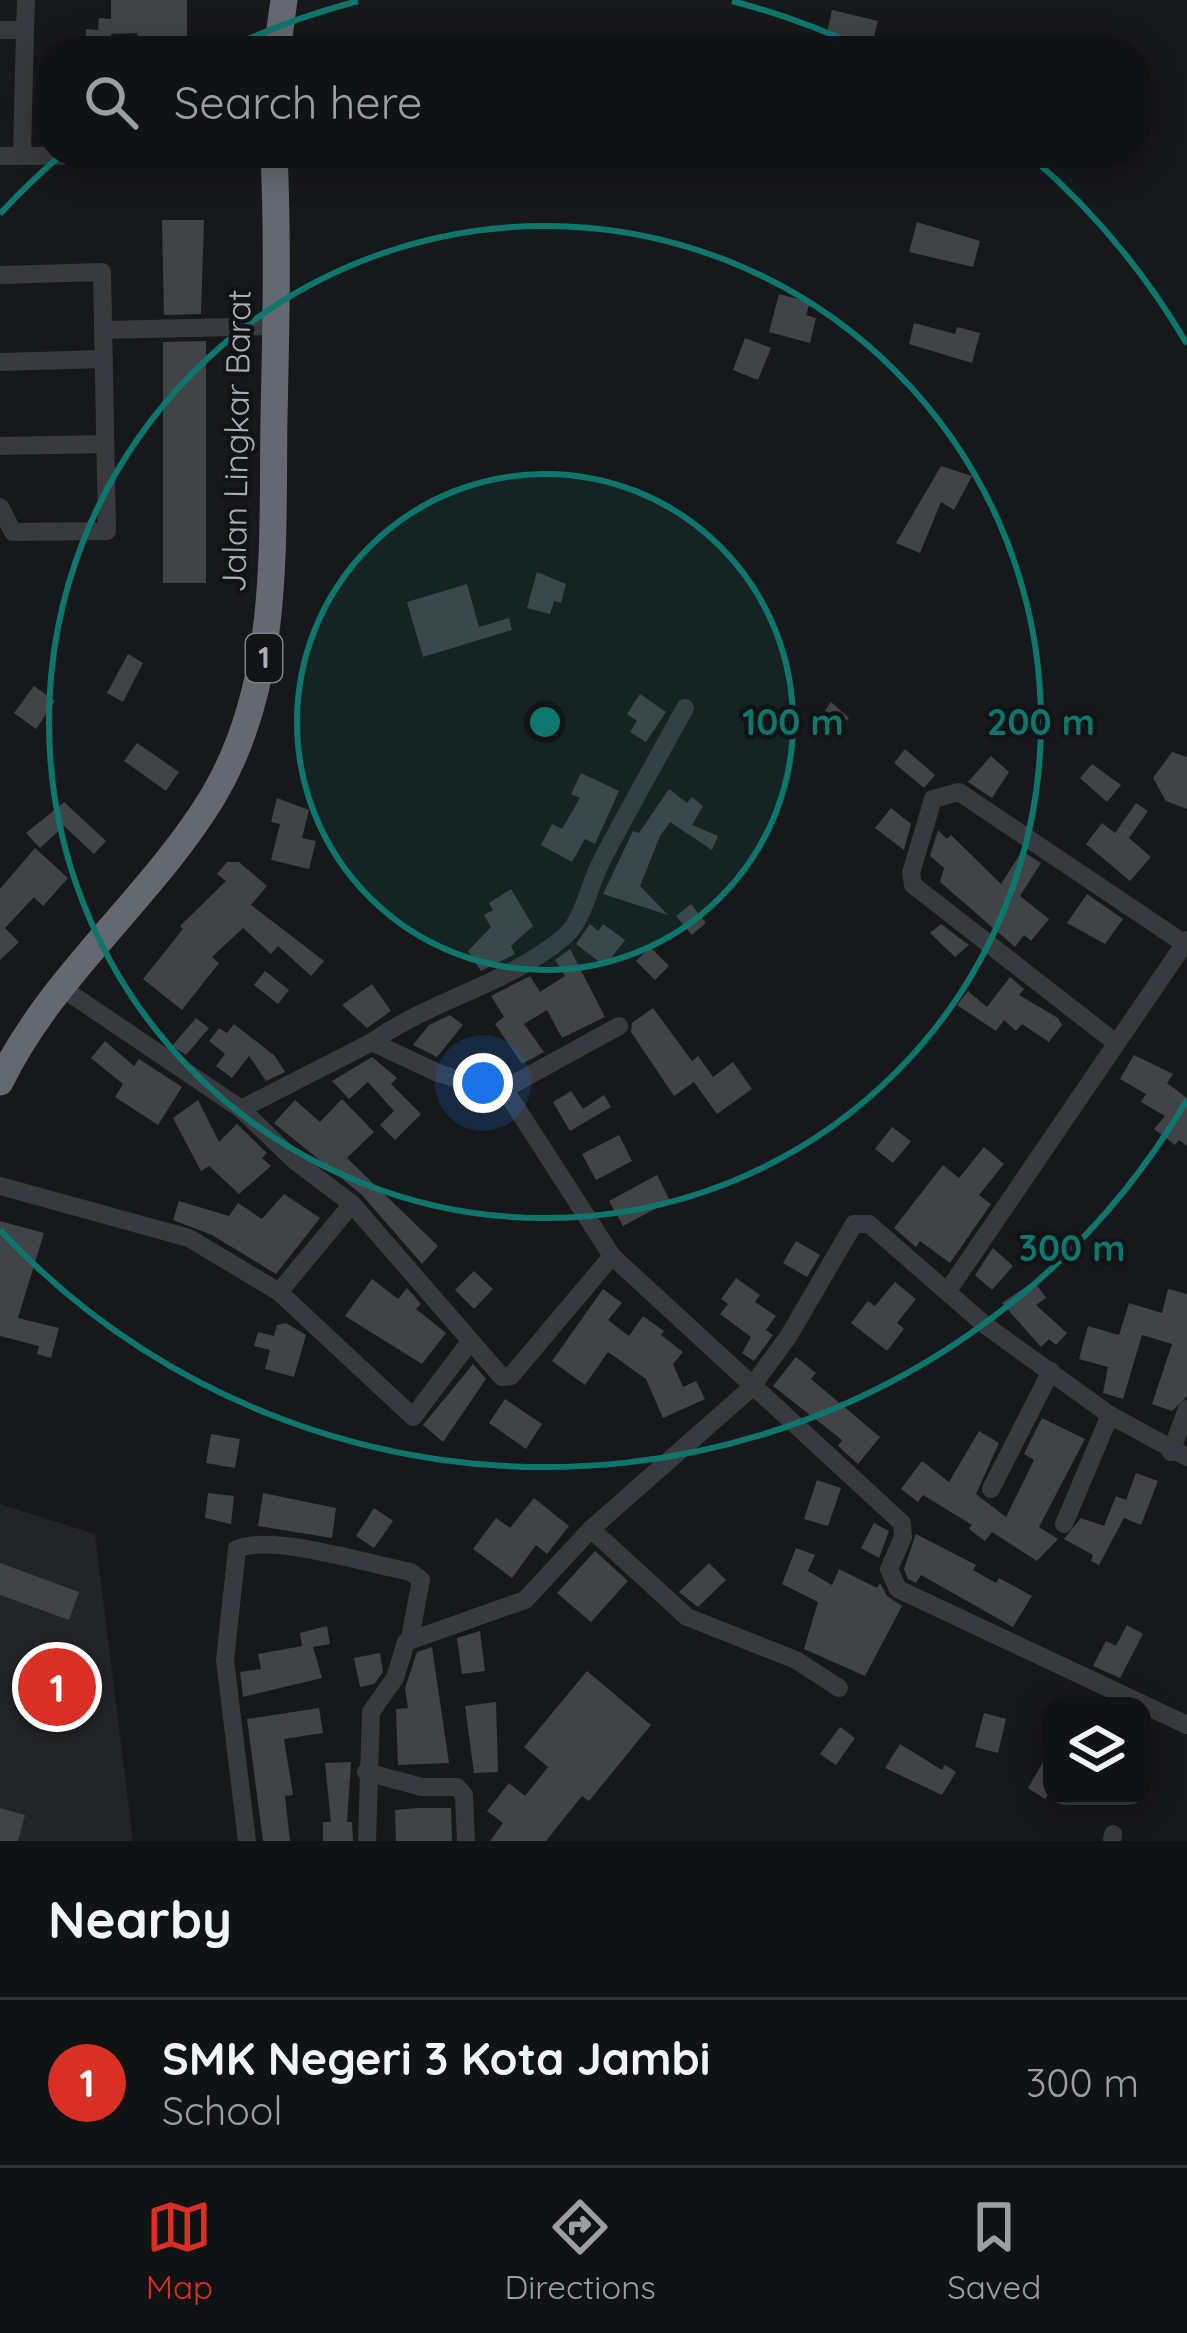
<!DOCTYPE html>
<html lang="en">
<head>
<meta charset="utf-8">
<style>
  :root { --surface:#111214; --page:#1e2022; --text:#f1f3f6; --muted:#9c9ea0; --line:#303234; --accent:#d93025 }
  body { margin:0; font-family:Quicksand,sans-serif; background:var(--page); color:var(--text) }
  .controls { position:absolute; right:36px; bottom:36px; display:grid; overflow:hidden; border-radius:24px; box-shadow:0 6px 30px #0003 }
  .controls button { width:108px; height:108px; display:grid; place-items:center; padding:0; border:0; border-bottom:3px solid var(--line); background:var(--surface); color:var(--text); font:60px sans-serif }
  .you { position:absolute; left:483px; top:1083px; width:42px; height:42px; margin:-30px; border:9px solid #fff; border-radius:50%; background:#1a73e8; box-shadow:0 0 0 18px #1a73e833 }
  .badge { display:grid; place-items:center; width:78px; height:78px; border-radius:50%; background:var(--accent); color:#fff; font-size:39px; font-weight:700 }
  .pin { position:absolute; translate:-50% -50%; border:6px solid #fff; box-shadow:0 3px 12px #0006 }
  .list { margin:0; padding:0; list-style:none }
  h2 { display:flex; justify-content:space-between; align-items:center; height:156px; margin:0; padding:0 48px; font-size:51px }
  h2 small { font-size:39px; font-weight:400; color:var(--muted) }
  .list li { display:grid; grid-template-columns:78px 1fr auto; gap:36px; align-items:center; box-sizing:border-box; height:168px; padding:0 48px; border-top:3px solid var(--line) }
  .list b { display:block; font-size:45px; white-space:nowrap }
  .list p { margin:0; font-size:39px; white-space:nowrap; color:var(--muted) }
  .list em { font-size:39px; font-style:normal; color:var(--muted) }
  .icon { flex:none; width:66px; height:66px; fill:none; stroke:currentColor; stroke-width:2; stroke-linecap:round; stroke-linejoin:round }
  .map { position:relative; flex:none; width:1187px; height:1841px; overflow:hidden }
  .search { position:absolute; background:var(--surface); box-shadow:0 6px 30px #0003; left:36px; right:36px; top:36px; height:132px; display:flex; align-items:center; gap:30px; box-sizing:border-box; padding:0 42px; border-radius:48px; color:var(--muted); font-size:45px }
  .sheet { height:324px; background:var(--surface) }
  nav { display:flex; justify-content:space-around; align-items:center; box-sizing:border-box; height:168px; border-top:3px solid var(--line); background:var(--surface); font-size:33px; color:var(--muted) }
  nav a { display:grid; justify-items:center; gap:6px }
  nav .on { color:var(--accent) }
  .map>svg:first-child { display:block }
  .built { fill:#232427 }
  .building { fill:#414347 }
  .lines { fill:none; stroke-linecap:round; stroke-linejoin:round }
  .minor { stroke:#383a3f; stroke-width:18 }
  .highway { stroke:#646971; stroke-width:27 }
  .ring { fill:none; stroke:#0f766e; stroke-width:6 }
  .labels { text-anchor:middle; stroke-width:9; stroke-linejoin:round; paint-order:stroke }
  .shield { fill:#121315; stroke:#7b8289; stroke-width:3 }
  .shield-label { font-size:30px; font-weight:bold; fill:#a8b1bb }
  .street-label { font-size:33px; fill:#a8b1bb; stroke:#121315 }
  .centre { fill:#0f766e; stroke:#121315; stroke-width:6 }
  .ring-label { font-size:36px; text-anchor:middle; font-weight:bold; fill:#0f766e; stroke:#121315; stroke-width:9; stroke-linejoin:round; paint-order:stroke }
</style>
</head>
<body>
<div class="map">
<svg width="1187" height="1841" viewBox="0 0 1187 1841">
  <rect width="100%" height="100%" fill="#17181a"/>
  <polygon class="built" points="0,1504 95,1534 133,1841 0,1841"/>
  <g class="building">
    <polygon points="111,0 187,0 187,37 213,36 213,51 141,51 137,33 111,34 110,51 85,51 86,29 98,30 99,18 111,19"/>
    <polygon points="832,10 878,21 871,48 826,37"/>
    <polygon points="162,220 204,220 201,314 164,315"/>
    <polygon points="917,222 980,241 973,267 909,252"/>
    <polygon points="779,294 810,302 806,315 816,318 810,343 769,332"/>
    <polygon points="914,323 955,334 957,327 980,333 972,363 909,344"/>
    <polygon points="745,338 771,348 758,380 733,370"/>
    <polygon points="206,341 206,583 163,583 163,342"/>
    <polygon points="941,466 972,476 954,510 941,502 920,553 896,543"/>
    <polygon points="537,572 566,584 561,603 554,601 550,614 527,608"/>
    <polygon points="467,584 479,627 509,618 512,630 423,657 407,602"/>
    <polygon points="128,654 143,663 123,702 107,693"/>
    <polygon points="34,686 55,701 36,729 14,713"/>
    <polygon points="640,694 666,712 646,742 630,732 637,721 627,714"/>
    <polygon points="831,702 849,718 829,738 814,726"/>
    <polygon points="137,743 179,772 166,791 124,761"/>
    <polygon points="905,749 935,775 924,788 894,763"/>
    <polygon points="1172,752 1187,757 1187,809 1166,801 1153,778"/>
    <polygon points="991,756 1009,772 992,798 968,782"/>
    <polygon points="1092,764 1121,785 1107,802 1080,778"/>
    <polygon points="581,773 619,791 595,844 585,839 572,862 541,845 552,824 562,829 580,798 571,794"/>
    <polygon points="669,789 687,803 692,797 703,806 692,825 718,836 712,850 670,822 660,836 640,886 668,915 603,894 633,831 639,833"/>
    <polygon points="277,798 309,810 302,838 316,841 309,869 271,860 280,824 271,822"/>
    <polygon points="64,802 106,841 94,854 64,826 40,848 26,833"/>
    <polygon points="1136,803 1148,811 1129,838 1151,857 1130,881 1086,844 1102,823 1115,833"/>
    <polygon points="891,808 911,824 904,850 875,828"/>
    <polygon points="938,830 947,839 951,835 1001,884 1022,851 1041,863 1020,896 1049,919 1031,941 1024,935 1015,947 940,882 944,868 930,856"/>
    <polygon points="35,848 68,878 43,906 34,897 5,928 19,942 0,960 0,889"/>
    <polygon points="227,862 239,862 267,886 251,905 324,961 311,976 278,946 271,954 243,928 212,957 219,963 182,1010 143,979 183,929 180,926 226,881 217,874"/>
    <polygon points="511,889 533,926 511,946 515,954 481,971 468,951 491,927 484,915 493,910 489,903"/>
    <polygon points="1087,894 1123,919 1105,944 1067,923"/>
    <polygon points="691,904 706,923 692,935 676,916"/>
    <polygon points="590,924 598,931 603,924 625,940 605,966 576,944"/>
    <polygon points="941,924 969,945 955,957 930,933"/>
    <polygon points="650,947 669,966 655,980 636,961"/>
    <polygon points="570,949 605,1017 562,1038 547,1010 524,1024 544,1052 522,1064 495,1024 504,1017 491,996 530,976 540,992 565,976 555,960"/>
    <polygon points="265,971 289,990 278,1004 254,985"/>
    <polygon points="1010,977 1024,989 1019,995 1058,1018 1062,1025 1049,1042 1022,1024 1016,1031 1004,1020 996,1031 957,1005 968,991 987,1007"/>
    <polygon points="372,984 391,1011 367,1028 342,1005"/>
    <polygon points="653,1008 692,1061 698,1056 713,1077 733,1062 752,1089 717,1114 694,1082 674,1096 631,1032 632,1023"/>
    <polygon points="450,1015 463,1025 437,1057 413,1045 429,1025"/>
    <polygon points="196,1018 209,1028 186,1055 172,1046"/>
    <polygon points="234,1024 275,1056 285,1072 266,1081 249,1056 232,1078 216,1066 225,1054 209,1041 219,1028 227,1033"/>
    <polygon points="105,1041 134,1066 139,1059 182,1087 158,1125 115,1097 123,1084 91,1058"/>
    <polygon points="1134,1055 1173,1074 1167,1083 1187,1098 1187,1146 1179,1140 1175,1145 1154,1129 1165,1116 1141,1102 1146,1094 1120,1079"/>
    <polygon points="372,1057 397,1078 391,1084 421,1114 395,1140 380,1125 394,1111 368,1082 349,1099 332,1081"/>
    <polygon points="571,1091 583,1109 604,1095 611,1107 570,1131 553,1102"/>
    <polygon points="342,1099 374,1132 347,1158 438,1246 422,1264 362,1195 274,1123 295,1100 320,1122"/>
    <polygon points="198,1100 219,1142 237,1124 267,1153 262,1158 271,1166 239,1194 209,1166 201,1171 173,1118"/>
    <polygon points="892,1127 911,1141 893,1163 875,1149"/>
    <polygon points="619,1135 632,1161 596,1180 582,1154"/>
    <polygon points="984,1147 1004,1164 979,1195 991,1204 950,1263 920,1241 916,1247 894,1228 943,1165 959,1178"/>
    <polygon points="657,1175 670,1201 623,1226 609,1201"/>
    <polygon points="284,1194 320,1218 276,1274 212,1235 173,1220 179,1201 229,1216 238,1203 262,1219"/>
    <polygon points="0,1221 44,1233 18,1318 59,1328 51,1358 37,1354 39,1346 0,1336"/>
    <polygon points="796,1241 820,1255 807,1277 783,1263"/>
    <polygon points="993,1248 1013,1266 992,1290 975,1275"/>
    <polygon points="474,1271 493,1289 474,1309 455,1290"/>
    <polygon points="736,1278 760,1295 755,1302 776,1316 766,1330 773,1335 754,1361 742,1353 751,1337 720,1314 728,1304 721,1299"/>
    <polygon points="372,1279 398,1299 407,1288 421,1304 416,1309 446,1333 422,1364 345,1316"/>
    <polygon points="1034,1281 1046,1298 1036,1305 1067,1333 1056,1345 1049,1339 1041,1347 1002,1303"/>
    <polygon points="895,1282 916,1299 897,1323 904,1329 887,1351 851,1323 868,1301 875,1306"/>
    <polygon points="603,1289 622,1303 608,1320 629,1336 643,1316 664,1331 661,1335 683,1352 673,1364 683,1387 696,1381 705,1399 663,1418 646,1379 608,1352 585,1385 552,1361"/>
    <polygon points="1168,1289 1187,1294 1187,1396 1172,1411 1152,1404 1172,1344 1142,1335 1123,1399 1103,1393 1108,1367 1079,1359 1088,1326 1119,1335 1129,1303 1162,1313"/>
    <polygon points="286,1323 306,1335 294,1377 265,1369 270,1350 254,1346 258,1332 274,1336 277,1325"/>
    <polygon points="796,1357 816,1373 811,1379 880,1437 858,1464 838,1446 842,1440 773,1386"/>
    <polygon points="473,1364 486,1379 443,1442 423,1425"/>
    <polygon points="505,1399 542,1424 526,1449 489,1423"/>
    <polygon points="1042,1418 1085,1439 1039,1527 1058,1539 1037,1561 992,1532 985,1541 969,1529 972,1525 923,1495 918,1502 901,1489 922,1461 949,1482 979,1431 999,1443 976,1494 1006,1517 1034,1460 1024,1454"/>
    <polygon points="211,1434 240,1439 235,1468 206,1463"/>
    <polygon points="1136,1473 1158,1481 1141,1525 1124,1518 1099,1565 1091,1561 1093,1555 1064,1539 1081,1518 1104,1526 1116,1496 1126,1500"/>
    <polygon points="817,1480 841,1488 828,1526 804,1519"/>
    <polygon points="208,1493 234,1496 231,1524 205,1518"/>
    <polygon points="263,1493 336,1508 332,1538 258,1526"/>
    <polygon points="534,1498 569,1526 547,1554 536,1545 512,1578 473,1549 496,1518 510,1528"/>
    <polygon points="374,1508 393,1521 374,1548 356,1536"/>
    <polygon points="874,1523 889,1531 879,1558 861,1548"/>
    <polygon points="916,1534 976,1565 973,1570 996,1583 999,1578 1032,1596 1013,1627 921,1575 916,1583 908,1579 904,1569"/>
    <polygon points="796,1548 815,1555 808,1571 832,1585 839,1569 877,1588 880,1583 887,1596 902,1606 865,1676 804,1649 818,1602 782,1584"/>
    <polygon points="595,1551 628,1581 591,1622 557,1593"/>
    <polygon points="0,1563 79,1592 69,1620 0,1595"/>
    <polygon points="709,1563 726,1580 698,1607 679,1592"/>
    <polygon points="1127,1625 1143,1634 1120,1678 1093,1666 1106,1641 1116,1646"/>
    <polygon points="327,1626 330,1644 313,1647 322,1678 243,1697 240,1672 261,1669 258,1654 302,1646 300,1633"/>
    <polygon points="480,1631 485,1671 462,1674 457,1638"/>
    <polygon points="432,1647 449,1763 398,1765 396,1709 408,1708 405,1688 417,1652"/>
    <polygon points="380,1653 383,1672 374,1684 360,1687 354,1658"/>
    <polygon points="587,1671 651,1725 589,1801 582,1796 546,1841 490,1841 503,1823 487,1811 509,1783 525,1796 548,1767 524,1747"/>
    <polygon points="496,1702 498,1772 474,1773 465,1706"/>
    <polygon points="319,1708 323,1733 284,1739 293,1795 285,1796 290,1841 263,1841 247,1719"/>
    <polygon points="984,1713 1006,1719 998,1753 975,1747"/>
    <polygon points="840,1727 855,1738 836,1765 820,1754"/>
    <polygon points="900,1744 942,1770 945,1765 956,1772 942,1795 885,1768"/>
    <polygon points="1052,1747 1052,1788 1045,1799 1028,1788"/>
    <polygon points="351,1762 347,1822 352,1822 353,1841 323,1841 323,1822 331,1822 325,1763"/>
    <polygon points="0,1808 25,1815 18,1841 0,1841"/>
    <polygon points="417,1808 451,1808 452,1841 396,1841 395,1810"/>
  </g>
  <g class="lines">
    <g class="minor">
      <polyline points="0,30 25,30 26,0"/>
      <polyline points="22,155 25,30"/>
      <polyline points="0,156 274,155"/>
      <polyline points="0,275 102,272 107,531 13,532 0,507"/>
      <polyline points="103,330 276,326"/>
      <polyline points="0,362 104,359"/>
      <polyline points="0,446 105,444"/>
      <polyline points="62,988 241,1109 372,1042 438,1073 499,1092 619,1026"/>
      <path d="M372,1042C432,999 508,985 565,936C584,919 589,885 601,862C628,810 657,759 685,708"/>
      <polyline points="1116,1043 913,885 911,873 933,799 959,792 1185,944"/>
      <polyline points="505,1090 612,1256 902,1523 903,1537 889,1569 898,1589 1187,1725"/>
      <polyline points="241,1109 294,1160 352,1204 502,1377 511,1376 612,1256"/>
      <polyline points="0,1186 189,1238 279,1292 352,1204"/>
      <polyline points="279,1292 413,1417 469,1343"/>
      <polyline points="947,1292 1187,940"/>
      <polyline points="1171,1452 1187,1409"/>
      <polyline points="991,1489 1051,1371"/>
      <polyline points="1064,1524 1110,1415"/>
      <polyline points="591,1529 687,1617 796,1660 839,1688"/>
      <polyline points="366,1772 422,1787 457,1787 464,1795 466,1841"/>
      <path d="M247,1841L225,1660L237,1549C271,1533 371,1565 411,1572L421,1580L410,1638"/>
      <polyline points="367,1841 371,1712 395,1678 406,1642 525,1600 591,1529 750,1389 788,1337 854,1224 869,1224 985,1325 1110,1415 1187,1457"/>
      <polyline points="1112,1841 1113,1834"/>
    </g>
    <g class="highway">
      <polyline points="277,51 284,0"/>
      <path d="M0,1082C52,975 150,899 212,798C281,684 272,545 274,417C276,329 278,241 274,153"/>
    </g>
  </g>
  <circle cx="545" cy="722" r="248" fill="#0f766e" fill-opacity=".12"/>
  <g class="ring">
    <circle cx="545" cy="722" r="248"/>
    <circle cx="545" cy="722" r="496"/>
    <path d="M1187 1100A745 745 0 0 1 0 1230M0 214A745 745 0 0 1 61 155M224 50A745 745 0 0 1 358 1M732 1A745 745 0 0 1 866 50M1029 155A745 745 0 0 1 1187 344"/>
  </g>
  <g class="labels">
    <rect class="shield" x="246" y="634" width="36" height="48" rx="9"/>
    <g class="shield-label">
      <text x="264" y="668">1</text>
    </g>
    <g class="street-label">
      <text transform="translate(236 441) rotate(-89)" y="12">Jalan Lingkar Barat</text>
    </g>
  </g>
  <circle cx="545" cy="722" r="18" class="centre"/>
  <g class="ring-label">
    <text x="793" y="735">100 m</text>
    <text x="1041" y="735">200 m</text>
    <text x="1072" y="1261">300 m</text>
  </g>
</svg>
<div class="controls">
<button><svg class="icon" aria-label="layers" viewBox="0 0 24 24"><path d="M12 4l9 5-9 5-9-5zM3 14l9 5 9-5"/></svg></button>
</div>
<div class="you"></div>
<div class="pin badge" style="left:57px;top:1687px">1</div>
<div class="search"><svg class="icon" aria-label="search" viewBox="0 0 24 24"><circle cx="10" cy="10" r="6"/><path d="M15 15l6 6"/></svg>Search here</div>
</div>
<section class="sheet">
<h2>Nearby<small></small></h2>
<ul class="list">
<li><span class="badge">1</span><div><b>SMK Negeri 3 Kota Jambi</b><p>School</p></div><em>300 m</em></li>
</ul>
</section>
<nav>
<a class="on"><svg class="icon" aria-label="map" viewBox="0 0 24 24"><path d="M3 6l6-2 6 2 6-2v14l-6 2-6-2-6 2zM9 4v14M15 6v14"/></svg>Map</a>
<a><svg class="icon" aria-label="directions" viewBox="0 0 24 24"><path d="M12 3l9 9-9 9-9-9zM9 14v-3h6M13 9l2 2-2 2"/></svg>Directions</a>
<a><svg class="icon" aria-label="saved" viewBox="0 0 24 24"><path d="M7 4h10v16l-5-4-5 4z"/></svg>Saved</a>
</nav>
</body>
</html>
